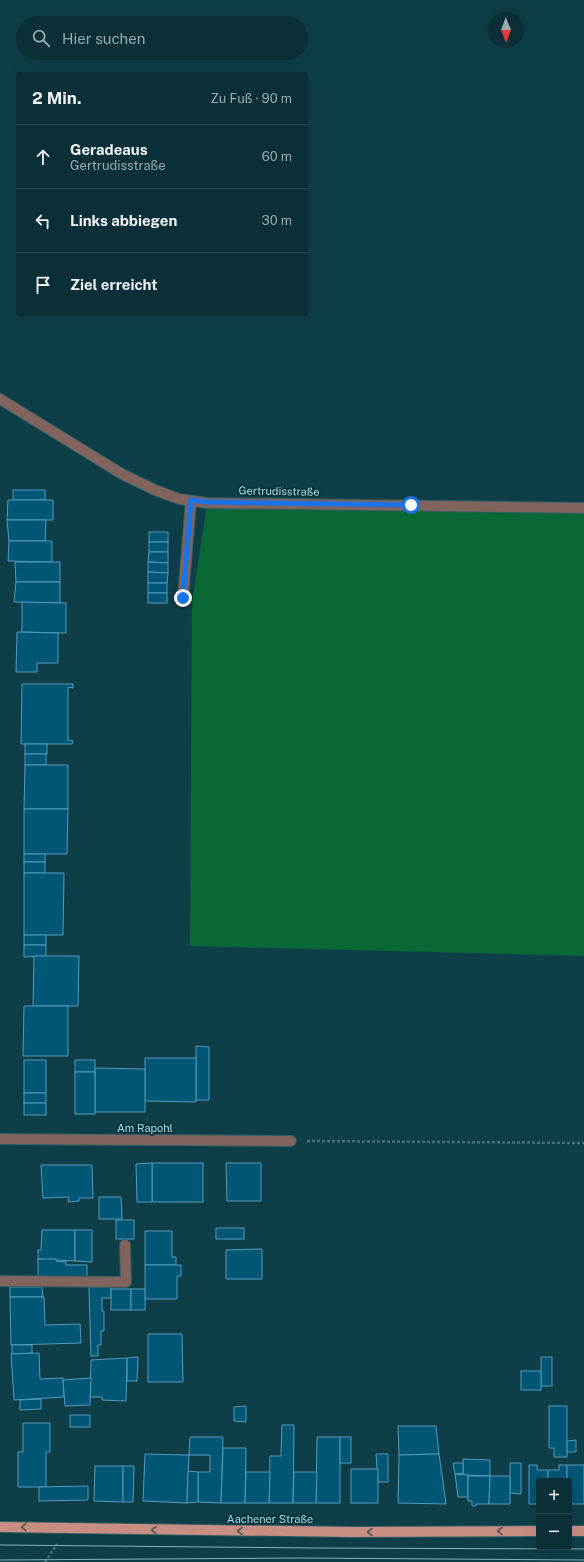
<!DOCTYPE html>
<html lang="de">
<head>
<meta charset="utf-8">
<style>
  :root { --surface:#0a2f36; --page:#13373e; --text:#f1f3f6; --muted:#99a9ad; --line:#2a4a51 }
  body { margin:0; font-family:"Public Sans",sans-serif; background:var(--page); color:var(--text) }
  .controls { position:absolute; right:12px; bottom:12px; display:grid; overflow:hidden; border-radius:4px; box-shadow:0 4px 16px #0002 }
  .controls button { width:36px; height:36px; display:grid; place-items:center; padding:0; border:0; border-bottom:1px solid var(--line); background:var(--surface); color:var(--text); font:20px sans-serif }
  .compass { position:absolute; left:488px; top:12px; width:36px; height:36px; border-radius:50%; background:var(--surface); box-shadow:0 4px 16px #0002; rotate:179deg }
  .stop { position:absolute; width:12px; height:12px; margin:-9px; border:3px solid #1a73e8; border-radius:50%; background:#fff }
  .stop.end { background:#1a73e8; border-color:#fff; box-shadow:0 1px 4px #0008 }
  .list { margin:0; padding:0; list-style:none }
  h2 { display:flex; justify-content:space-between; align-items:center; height:52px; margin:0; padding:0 16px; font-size:17px }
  h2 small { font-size:13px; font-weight:400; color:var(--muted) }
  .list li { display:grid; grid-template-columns:26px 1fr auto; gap:12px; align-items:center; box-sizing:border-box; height:64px; padding:0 16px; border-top:1px solid var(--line) }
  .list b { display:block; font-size:15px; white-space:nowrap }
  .list p { margin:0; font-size:13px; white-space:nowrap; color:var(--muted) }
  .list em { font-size:13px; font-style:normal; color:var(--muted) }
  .icon { flex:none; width:22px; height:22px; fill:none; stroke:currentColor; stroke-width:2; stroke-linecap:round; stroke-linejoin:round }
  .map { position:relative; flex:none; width:584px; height:1562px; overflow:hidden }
  .search { position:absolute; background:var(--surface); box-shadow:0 4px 16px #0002; left:16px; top:16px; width:292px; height:44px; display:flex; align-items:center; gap:10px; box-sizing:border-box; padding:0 14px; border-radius:22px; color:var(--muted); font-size:15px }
  .panel { position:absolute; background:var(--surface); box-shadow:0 4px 16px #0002; left:16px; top:72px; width:292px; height:244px; border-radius:4px }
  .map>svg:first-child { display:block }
  .green { fill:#0a6736 }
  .building { fill:#015575; stroke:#569abe }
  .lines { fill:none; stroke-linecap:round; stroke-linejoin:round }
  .minor-casing { stroke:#2f5e67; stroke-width:12 }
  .major-casing { stroke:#2f5e67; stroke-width:12 }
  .path { stroke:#43717a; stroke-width:2.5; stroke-dasharray:3 2; stroke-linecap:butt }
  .minor { stroke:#81645e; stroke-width:10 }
  .major { stroke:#c88e81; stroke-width:10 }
  .tram { stroke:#86b1ba; stroke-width:1 }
  .oneway { stroke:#505858 }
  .route { stroke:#1a73e8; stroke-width:5 }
  .labels { text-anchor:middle; stroke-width:3.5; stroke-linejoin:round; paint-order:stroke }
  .street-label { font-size:11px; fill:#b3dbe4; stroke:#00343d }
</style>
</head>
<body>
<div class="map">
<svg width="584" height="1562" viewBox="0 0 584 1562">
  <rect width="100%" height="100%" fill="#0e3f48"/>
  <polygon class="green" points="207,503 584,508 584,956 190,946 192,603"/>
  <g class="building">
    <rect x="13" y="490" width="32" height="10"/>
    <polygon points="8,500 53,500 53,520 7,520"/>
    <polygon points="7,520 46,520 45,541 9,541"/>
    <rect x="149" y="532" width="19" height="10"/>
    <polygon points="9,541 52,541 52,562 8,561"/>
    <rect x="149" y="542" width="19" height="10"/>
    <polygon points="149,552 168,552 168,563 148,562"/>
    <polygon points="15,562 60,562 60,582 16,582"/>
    <polygon points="148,562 168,563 168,573 148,572"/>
    <polygon points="148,572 168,573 167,583 148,583"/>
    <polygon points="16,582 60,582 60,603 14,602"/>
    <rect x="148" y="583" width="19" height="10"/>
    <rect x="148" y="593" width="19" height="10"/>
    <polygon points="22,602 66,603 66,633 22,632"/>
    <polygon points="17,632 58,633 58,663 37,663 37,672 16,672"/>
    <polygon points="22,684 73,684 73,688 68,687 68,740 73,741 72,744 21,744"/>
    <rect x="25" y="744" width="22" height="10"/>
    <rect x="25" y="754" width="21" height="11"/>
    <polygon points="25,765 68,765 68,809 24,809"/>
    <polygon points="24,809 68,809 67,854 24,854"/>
    <rect x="24" y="854" width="21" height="8"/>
    <rect x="24" y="862" width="21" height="11"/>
    <polygon points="24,873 64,873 63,935 24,935"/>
    <rect x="24" y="935" width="22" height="10"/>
    <polygon points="24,945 46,945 46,956 24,957"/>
    <polygon points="34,956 79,956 78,1006 33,1006"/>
    <polygon points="24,1006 68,1006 68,1056 23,1056"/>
    <polygon points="196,1046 209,1047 209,1100 196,1100"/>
    <polygon points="145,1058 196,1058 196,1102 145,1101"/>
    <rect x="24" y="1060" width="22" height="33"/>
    <rect x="75" y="1060" width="20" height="12"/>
    <polygon points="95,1068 145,1069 145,1112 95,1112"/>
    <rect x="75" y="1072" width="20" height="42"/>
    <rect x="24" y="1093" width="22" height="10"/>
    <rect x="24" y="1103" width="22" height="12"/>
    <rect x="152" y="1163" width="51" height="39"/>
    <polygon points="152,1163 152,1202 137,1202 136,1164"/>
    <polygon points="226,1163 261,1163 261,1201 227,1201"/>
    <polygon points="41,1165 92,1165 93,1198 79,1198 79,1201 68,1202 69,1197 43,1198"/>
    <polygon points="99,1197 121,1197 122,1219 99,1219"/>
    <rect x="116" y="1220" width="18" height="19"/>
    <rect x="216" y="1228" width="28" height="11"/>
    <polygon points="42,1230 75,1230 75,1261 38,1259 38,1250 41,1250"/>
    <polygon points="75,1230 92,1230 92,1262 75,1261"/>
    <polygon points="145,1231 172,1231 172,1257 176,1257 176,1265 145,1265"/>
    <polygon points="262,1249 262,1279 226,1279 226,1250"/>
    <polygon points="38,1259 56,1259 56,1261 66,1262 66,1265 87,1265 87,1277 38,1277"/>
    <polygon points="145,1265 181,1265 181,1276 177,1276 177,1299 145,1299"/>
    <polygon points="10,1287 42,1287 43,1297 10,1297"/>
    <polygon points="89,1287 111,1287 111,1298 102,1298 102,1311 104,1311 104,1331 101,1331 101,1345 98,1345 98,1356 91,1356"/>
    <rect x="111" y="1289" width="20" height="21"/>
    <rect x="131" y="1289" width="14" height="21"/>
    <polygon points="10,1297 44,1297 45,1325 80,1324 81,1343 11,1345"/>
    <polygon points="148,1334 182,1334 183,1382 148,1382"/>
    <polygon points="12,1345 32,1345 32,1353 12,1354"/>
    <polygon points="39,1353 40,1379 63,1378 64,1397 14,1400 11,1354"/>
    <polygon points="138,1357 137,1381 127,1381 127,1358"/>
    <rect x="541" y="1357" width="11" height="29"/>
    <polygon points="127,1358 126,1401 102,1400 102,1397 90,1397 91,1360"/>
    <rect x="521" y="1371" width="20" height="19"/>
    <polygon points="91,1378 90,1405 65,1406 63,1380"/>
    <polygon points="41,1399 41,1409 20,1410 20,1400"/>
    <polygon points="246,1406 246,1422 234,1421 234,1407"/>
    <polygon points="549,1406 567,1406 567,1457 554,1457 554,1448 549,1448"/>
    <rect x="70" y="1415" width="20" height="12"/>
    <polygon points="23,1423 50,1423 50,1452 46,1452 46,1487 18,1487 18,1452 23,1452"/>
    <polygon points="282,1425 294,1425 293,1503 269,1503 270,1456 281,1456"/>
    <polygon points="398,1426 436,1426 439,1454 399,1455"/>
    <polygon points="190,1437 223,1437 221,1503 198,1502 198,1472 210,1472 210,1455 189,1455"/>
    <polygon points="317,1437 340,1437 340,1503 316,1503"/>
    <rect x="340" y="1437" width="11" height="26"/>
    <polygon points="576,1440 576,1452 567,1452 567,1441"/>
    <polygon points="223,1448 246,1448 245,1503 221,1503"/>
    <polygon points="145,1454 189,1455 187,1503 143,1501"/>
    <polygon points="376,1454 388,1454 388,1482 378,1482"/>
    <polygon points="439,1454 446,1504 398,1503 399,1455"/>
    <polygon points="463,1459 490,1460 490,1476 463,1475"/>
    <polygon points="453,1463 463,1463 463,1473 455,1474"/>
    <polygon points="510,1463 521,1463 521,1494 510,1493"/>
    <polygon points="529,1465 537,1465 537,1470 548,1470 548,1481 539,1481 539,1504 529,1504"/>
    <polygon points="559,1465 567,1465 567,1481 548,1481 548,1470 559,1470"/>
    <polygon points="567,1465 584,1465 584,1504 569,1504 569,1481 567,1481"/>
    <polygon points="95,1466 123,1466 123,1502 94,1501"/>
    <polygon points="123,1466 134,1466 133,1502 123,1502"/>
    <rect x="351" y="1469" width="27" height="34"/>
    <polygon points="188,1471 198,1472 198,1502 187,1503"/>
    <polygon points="246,1472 270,1472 269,1503 245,1503"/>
    <polygon points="294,1472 317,1472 316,1503 293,1503"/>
    <polygon points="455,1474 468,1475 468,1497 458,1497"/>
    <polygon points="468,1476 490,1476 489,1504 476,1504 476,1506 472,1506 472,1501 468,1501"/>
    <polygon points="490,1476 510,1476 510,1504 489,1504"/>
    <polygon points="88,1486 88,1500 39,1501 39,1487"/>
  </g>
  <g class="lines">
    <g class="minor-casing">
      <g id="minor">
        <polyline points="0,399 122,474 155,490 179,499 207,503 584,508"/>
        <polyline points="183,598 191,501"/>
        <polyline points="0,1139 291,1141"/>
        <polyline points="0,1281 126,1282 125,1245"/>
      </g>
    </g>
    <g class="major-casing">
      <g id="major">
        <polyline points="0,1527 353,1532 539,1531"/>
        <polyline points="569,1531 584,1531"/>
      </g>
    </g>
    <g class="path">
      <polyline points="307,1141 584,1143"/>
      <polyline points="45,1562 57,1544"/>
    </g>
    <use href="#minor" class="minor"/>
    <use href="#major" class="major"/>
    <g class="tram">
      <polyline points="0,1545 315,1548 584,1549"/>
      <polyline points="0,1560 302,1558 584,1560"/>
    </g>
  </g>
  <defs><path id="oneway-chevron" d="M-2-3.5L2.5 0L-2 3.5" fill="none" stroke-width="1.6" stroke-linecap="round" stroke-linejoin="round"/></defs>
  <g class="oneway">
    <use href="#oneway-chevron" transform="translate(24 1527) rotate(-179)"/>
    <use href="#oneway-chevron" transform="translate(154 1530) rotate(-179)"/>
    <use href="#oneway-chevron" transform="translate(240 1531) rotate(-180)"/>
    <use href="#oneway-chevron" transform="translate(500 1531) rotate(180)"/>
    <use href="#oneway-chevron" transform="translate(370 1532) rotate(180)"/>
  </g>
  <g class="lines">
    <polyline class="route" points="183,598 191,500 207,502 411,505"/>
  </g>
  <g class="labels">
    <g class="street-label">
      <text transform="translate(279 491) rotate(1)" y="4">Gertrudisstraße</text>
      <text x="145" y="1132">Am Rapohl</text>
      <text x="270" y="1523">Aachener Straße</text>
    </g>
  </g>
</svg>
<div class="controls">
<button>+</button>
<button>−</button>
</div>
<svg class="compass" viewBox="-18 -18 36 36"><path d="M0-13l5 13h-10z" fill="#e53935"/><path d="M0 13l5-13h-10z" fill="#99a9ad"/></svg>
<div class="stop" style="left:411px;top:505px"></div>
<div class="stop end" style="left:183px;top:598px"></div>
<div class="search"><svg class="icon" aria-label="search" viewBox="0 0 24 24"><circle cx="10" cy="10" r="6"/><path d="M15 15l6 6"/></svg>Hier suchen</div>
<section class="panel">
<h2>2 Min.<small>Zu Fuß · 90 m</small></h2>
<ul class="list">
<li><svg class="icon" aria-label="ahead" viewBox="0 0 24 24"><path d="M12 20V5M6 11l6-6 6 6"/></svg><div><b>Geradeaus</b><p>Gertrudisstraße</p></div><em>60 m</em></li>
<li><svg class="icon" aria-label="left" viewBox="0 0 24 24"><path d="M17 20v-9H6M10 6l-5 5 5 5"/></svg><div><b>Links abbiegen</b></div><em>30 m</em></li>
<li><svg class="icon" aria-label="arrive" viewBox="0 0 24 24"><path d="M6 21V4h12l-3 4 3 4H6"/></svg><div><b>Ziel erreicht</b></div></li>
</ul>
</section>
</div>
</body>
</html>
